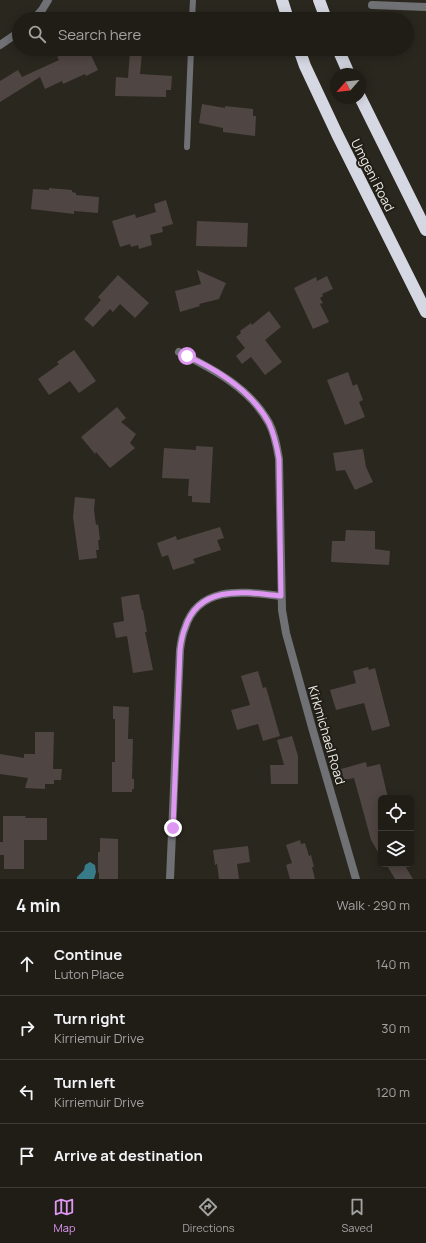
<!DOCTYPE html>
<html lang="en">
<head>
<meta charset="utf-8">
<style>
  :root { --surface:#201d17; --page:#282620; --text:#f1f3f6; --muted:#a2a2a1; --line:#3d3b36; --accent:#df98f2 }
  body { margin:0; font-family:Manrope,sans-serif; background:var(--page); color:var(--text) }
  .controls { position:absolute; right:12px; bottom:12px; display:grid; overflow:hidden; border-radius:6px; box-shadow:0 2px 10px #0003 }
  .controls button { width:36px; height:36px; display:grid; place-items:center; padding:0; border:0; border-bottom:1px solid var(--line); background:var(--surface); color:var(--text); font:20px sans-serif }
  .compass { position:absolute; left:330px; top:68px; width:36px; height:36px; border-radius:50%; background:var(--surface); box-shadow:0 2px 10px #0003; rotate:242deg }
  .stop { position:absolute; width:12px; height:12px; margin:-9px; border:3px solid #df98f2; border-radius:50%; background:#fff }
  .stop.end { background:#df98f2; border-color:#fff; box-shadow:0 1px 4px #0008 }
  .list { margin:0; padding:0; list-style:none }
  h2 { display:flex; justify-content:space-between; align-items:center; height:52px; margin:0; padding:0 16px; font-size:17px }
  h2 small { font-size:13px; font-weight:400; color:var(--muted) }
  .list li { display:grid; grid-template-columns:26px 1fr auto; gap:12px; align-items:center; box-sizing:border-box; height:64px; padding:0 16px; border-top:1px solid var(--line) }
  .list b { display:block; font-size:15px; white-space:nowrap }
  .list p { margin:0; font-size:13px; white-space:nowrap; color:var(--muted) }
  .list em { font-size:13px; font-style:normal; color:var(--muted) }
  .icon { flex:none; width:22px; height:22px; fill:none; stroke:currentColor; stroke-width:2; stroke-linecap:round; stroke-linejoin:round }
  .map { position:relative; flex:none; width:426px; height:879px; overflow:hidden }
  .search { position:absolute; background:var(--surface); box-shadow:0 2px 10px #0003; left:12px; right:12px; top:12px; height:44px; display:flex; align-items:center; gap:10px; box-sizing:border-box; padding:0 14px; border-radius:22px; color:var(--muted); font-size:15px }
  .sheet { height:308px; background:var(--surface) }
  nav { display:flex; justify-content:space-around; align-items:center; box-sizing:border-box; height:56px; border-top:1px solid var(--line); background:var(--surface); font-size:11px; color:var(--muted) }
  nav a { display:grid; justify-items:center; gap:2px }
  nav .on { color:var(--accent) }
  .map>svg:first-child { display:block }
  .water { fill:#377b88 }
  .building { fill:#4f4542 }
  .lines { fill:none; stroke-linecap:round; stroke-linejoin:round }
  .service { stroke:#6f7175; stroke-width:6 }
  .minor { stroke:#6f7175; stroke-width:8 }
  .motorway { stroke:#d5d8e2; stroke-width:12 }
  .route { stroke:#df98f2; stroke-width:5 }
  .labels { text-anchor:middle; stroke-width:4; stroke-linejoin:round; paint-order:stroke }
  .street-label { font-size:13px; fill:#ebeae4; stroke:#201e16 }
</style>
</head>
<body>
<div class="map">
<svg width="426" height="879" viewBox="0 0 426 879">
  <rect width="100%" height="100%" fill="#2a271f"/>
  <polygon class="water" points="90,862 95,865 96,872 94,879 77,879 77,877 84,870 85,865"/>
  <g class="building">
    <polygon points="73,49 88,49 98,70 86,76 85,74 63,84 62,81 45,89 40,77 0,102 0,81 18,70 22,77 59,60 57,57"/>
    <polygon points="130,51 142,52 140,74 172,76 171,90 166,90 166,97 115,96 116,77 128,78"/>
    <polygon points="202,104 225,108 225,106 253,109 253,116 256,116 255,136 223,132 223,128 199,123"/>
    <polygon points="49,188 72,190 72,192 76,193 76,195 99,197 98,213 74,211 74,214 31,209 33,189 49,190"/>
    <polygon points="166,200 173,224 162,227 163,232 150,235 152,245 139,249 138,245 131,247 130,244 120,247 112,221 135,214 136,218 156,212 154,204"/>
    <polygon points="197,221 248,223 247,247 196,246"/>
    <polygon points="197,270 226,283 219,299 199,304 200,306 180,312 175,291 201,284"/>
    <polygon points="118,275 149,303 135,318 120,304 113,312 110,309 93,327 84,319 101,300 98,297"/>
    <polygon points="327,276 333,289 322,294 323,296 320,298 323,303 320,304 329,322 313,329 294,288 316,277 317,281"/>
    <polygon points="269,311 281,327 265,340 282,362 265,375 251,357 242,364 236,356 245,348 236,337 241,333 240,331 251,323 252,325"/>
    <polygon points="74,350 96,381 79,393 70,381 49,395 38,379 59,364 57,362"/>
    <polygon points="348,372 353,386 357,384 363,400 359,402 365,417 345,425 327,380"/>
    <polygon points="117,407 126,418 121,422 136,434 130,443 135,448 110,468 96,452 95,454 81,437"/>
    <polygon points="196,446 213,447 210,503 192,502 192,496 188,496 189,479 162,478 164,448 196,450"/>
    <polygon points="363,449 366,467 373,482 355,490 345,470 336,471 333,453"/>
    <polygon points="75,497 95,499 94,510 96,525 98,524 100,540 98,540 99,550 96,550 97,558 79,560 73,517"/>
    <polygon points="220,527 224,538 217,540 221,550 193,559 195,563 173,570 168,555 162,557 157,543 176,536 177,540"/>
    <polygon points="346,530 375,531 375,549 390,551 389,565 331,562 332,541 345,541"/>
    <polygon points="139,594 142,610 143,610 147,632 145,632 153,670 133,673 127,636 116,638 113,623 124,621 121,597"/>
    <polygon points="368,667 369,670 375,668 390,726 372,731 364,703 336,710 330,690 356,683 353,671"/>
    <polygon points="258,671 263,688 266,687 280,736 263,741 258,724 237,730 231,710 250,705 241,676"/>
    <polygon points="113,706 129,707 128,739 133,739 132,779 134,779 134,789 132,789 132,792 112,792 112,762 115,762 115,719 113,719"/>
    <polygon points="35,732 54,732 53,769 62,769 61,780 54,780 54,784 45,784 45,789 25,788 28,778 0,774 0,754 24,758 24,754 35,754"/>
    <polygon points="292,736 298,756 298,784 271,784 270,765 284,765 277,740"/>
    <polygon points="366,762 367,767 380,764 388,798 381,798 381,857 371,840 354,778 344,780 341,769"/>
    <polygon points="3,816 26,816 25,818 47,818 47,840 24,840 24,869 4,869 4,855 0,855 0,842 3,842"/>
    <polygon points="100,838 118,839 118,879 99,879 99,872 98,873 98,852 100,852"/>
    <polygon points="300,840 301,844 305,843 309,856 311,855 314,867 312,867 315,879 290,879 286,865 292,863 286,845"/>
    <polygon points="248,846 250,862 237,864 239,879 219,879 217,864 215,865 213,850"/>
    <polygon points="386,864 404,864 413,879 395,879"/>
  </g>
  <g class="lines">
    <g class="service">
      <polyline points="192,19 193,0"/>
      <polyline points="187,147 191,49"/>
    </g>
    <g class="minor">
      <polyline points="372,5 426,7"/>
      <polyline points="34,19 42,10 48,0"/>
      <polyline points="0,45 19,32"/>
      <path d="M179,352C213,369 250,388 269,423C275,434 277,447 279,459L282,610L286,633L313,731L356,879"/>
      <path d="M170,879L180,650C181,642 182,635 185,628C199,584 244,592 281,596"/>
    </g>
    <g class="motorway">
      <polyline points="282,0 288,19"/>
      <polyline points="319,0 326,19"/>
      <polyline points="299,49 305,66 337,134 426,312"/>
      <polyline points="338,49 349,74"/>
      <polyline points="360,97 426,230"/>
    </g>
  </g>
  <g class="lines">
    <path class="route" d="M173,828L180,650C181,642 182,635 185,628C199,584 245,592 281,596L279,459C277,447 274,434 269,423C252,392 218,370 187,356"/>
  </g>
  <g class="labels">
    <g class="street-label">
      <text transform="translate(373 175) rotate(63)" y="5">Umgeni Road</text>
      <text transform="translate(327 735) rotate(74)" y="5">Kirkmichael Road</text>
    </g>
  </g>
</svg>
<div class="controls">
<button><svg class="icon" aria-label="locate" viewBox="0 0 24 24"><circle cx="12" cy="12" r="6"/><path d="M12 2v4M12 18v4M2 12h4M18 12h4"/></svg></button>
<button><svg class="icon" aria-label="layers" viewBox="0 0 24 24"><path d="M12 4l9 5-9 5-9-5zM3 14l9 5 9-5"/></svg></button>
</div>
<svg class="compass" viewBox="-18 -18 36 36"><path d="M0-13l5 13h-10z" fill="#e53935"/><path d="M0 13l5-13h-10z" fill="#a2a2a1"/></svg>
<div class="stop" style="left:187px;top:356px"></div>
<div class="stop end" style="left:173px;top:828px"></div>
<div class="search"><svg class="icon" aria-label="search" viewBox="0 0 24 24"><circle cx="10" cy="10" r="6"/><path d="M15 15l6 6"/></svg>Search here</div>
</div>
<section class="sheet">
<h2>4 min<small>Walk · 290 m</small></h2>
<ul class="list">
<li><svg class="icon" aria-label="ahead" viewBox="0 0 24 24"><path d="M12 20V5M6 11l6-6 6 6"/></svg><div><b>Continue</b><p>Luton Place</p></div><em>140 m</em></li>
<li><svg class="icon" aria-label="right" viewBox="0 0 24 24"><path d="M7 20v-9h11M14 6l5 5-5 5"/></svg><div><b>Turn right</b><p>Kirriemuir Drive</p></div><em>30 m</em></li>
<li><svg class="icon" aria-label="left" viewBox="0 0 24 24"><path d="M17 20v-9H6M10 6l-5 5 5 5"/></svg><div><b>Turn left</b><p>Kirriemuir Drive</p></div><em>120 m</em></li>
<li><svg class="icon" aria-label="arrive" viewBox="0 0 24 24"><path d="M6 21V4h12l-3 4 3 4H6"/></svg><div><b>Arrive at destination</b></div></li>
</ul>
</section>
<nav>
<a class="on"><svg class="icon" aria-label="map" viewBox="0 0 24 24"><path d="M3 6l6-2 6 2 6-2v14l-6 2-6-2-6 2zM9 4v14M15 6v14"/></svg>Map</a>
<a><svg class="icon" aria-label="directions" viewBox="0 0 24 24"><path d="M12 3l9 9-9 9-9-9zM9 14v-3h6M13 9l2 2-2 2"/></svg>Directions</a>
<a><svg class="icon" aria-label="saved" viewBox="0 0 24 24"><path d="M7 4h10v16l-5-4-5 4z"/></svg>Saved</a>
</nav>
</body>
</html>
